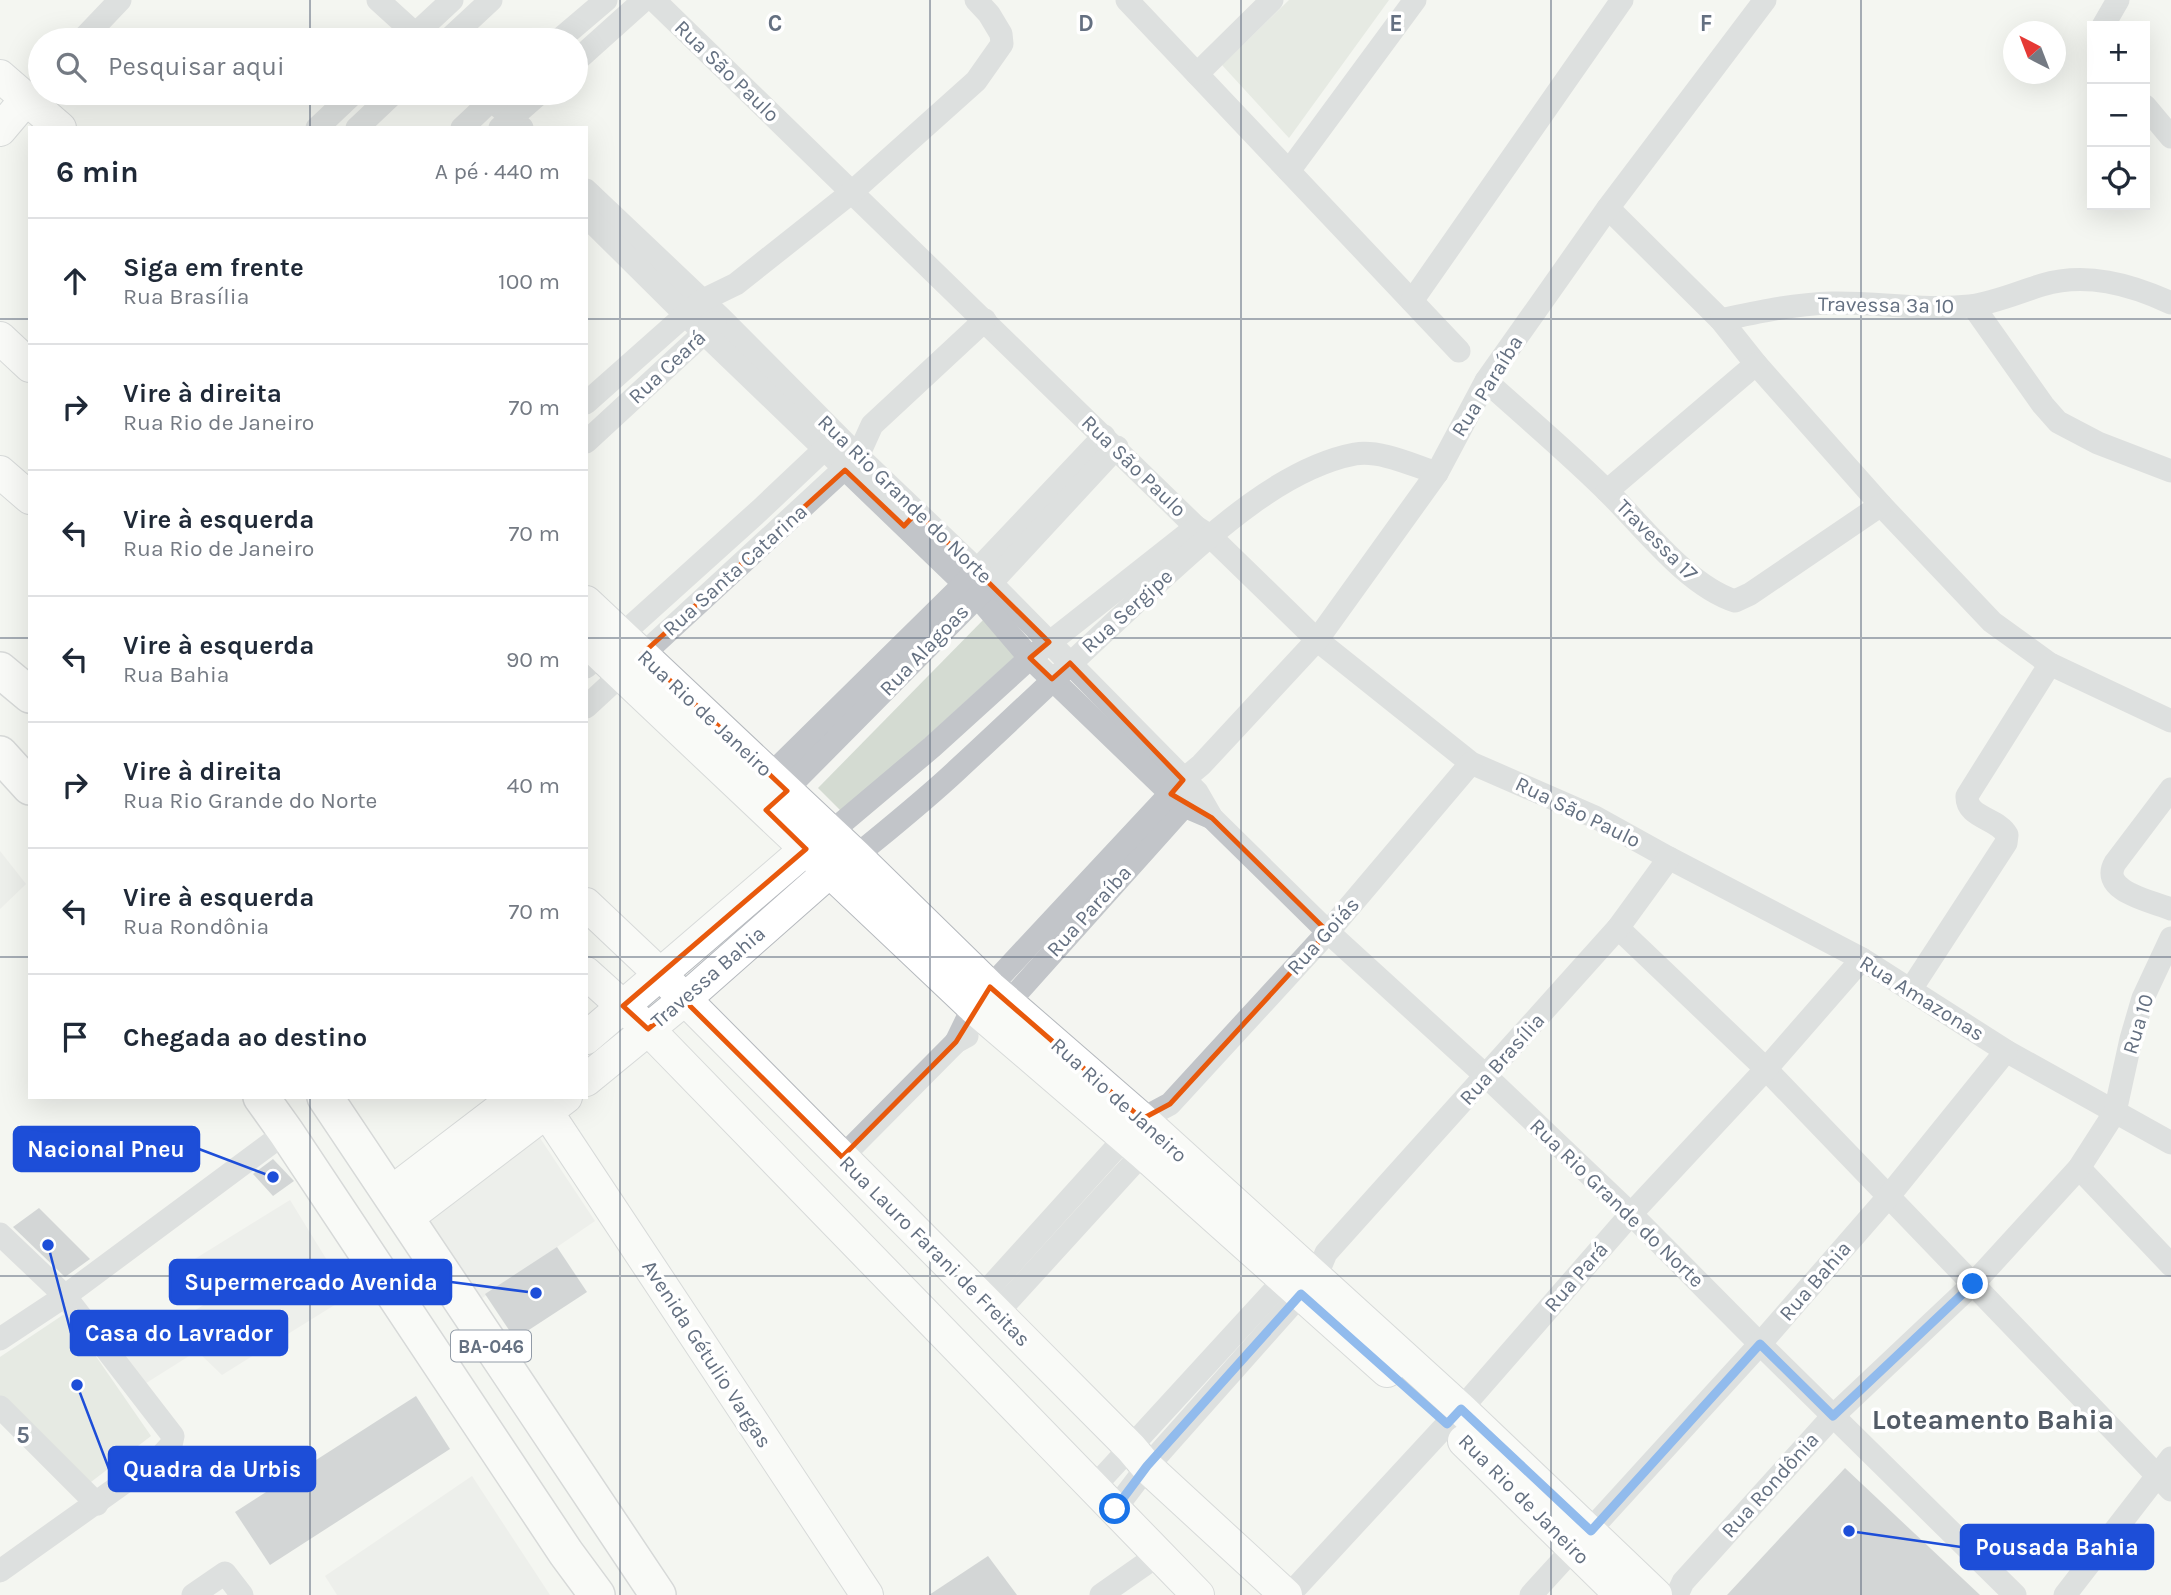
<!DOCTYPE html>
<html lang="pt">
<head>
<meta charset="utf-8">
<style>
  :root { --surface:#fff; --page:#f6f6f7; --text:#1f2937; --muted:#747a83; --line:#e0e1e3 }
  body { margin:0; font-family:Karla,sans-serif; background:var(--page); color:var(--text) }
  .controls { position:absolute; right:21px; top:21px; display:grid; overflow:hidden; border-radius:0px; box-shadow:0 7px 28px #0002 }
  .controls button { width:63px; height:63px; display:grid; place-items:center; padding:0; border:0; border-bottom:2px solid var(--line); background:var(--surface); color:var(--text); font:35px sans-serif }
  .compass { position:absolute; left:2003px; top:21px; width:63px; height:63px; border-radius:50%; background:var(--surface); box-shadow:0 7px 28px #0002; rotate:318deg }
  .stop { position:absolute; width:21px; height:21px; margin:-16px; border:5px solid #1a73e8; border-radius:50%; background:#fff }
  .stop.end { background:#1a73e8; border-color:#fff; box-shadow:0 2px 7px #0008 }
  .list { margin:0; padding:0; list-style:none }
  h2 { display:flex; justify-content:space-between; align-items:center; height:91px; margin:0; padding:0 28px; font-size:30px }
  h2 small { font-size:23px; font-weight:400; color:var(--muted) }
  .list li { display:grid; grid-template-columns:46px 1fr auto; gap:21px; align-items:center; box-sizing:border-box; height:126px; padding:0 28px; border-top:2px solid var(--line) }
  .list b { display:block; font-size:26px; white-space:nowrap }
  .list p { margin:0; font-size:23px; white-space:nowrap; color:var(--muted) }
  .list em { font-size:23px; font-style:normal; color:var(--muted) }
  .icon { flex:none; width:38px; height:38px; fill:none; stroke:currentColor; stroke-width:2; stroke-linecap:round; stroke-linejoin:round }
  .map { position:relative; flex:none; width:2171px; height:1595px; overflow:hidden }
  .search { position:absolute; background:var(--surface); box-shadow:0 7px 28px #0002; left:28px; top:28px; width:560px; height:77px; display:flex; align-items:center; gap:18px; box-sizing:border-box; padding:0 24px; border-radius:38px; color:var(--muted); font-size:26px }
  .panel { position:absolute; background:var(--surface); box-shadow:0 7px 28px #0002; left:28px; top:126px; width:560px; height:973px; border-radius:0px }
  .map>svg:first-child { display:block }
  .built { fill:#e5e6e4 }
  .green { fill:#d4dbd2 }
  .building { fill:#abb0b6 }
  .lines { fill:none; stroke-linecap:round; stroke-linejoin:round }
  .secondary-casing { stroke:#b4b8bd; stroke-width:34 }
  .primary-casing { stroke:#b3b6bb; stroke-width:38 }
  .street { stroke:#c2c5c9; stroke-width:23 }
  .secondary { stroke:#fff; stroke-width:32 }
  .primary { stroke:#fff; stroke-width:35 }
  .route { stroke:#1a73e8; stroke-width:9 }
  .marked { fill:none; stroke:#e8590c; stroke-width:5; stroke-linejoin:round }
  .grid { fill:none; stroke:#647081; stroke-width:2; stroke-opacity:0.55 }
  .labels { text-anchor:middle; stroke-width:7; stroke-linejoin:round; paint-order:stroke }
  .shield { fill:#fff; stroke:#929ba7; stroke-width:2 }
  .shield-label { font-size:19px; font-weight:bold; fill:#647081 }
  .street-label { font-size:21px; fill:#647081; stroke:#fff }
  .district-label { font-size:28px; font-weight:bold; fill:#525b66; stroke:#fff }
  .grid-label { font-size:23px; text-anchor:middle; font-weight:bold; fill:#647081; stroke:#fff; stroke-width:7; stroke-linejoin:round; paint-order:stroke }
  .leader { fill:none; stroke:#1d4ed8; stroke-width:2.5 }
  .callout-dot { fill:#1d4ed8; stroke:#fff; stroke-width:2.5 }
  .callout { fill:#1d4ed8; stroke:#1d4ed8; stroke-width:2.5 }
  .callout-label { font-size:23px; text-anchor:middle; font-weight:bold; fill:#fff }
</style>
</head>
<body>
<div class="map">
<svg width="2171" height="1595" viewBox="0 0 2171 1595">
  <rect width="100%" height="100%" fill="#f4f5f1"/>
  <g class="built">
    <polygon points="0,851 26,884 0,909"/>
    <polygon points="536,1132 595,1221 478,1301 421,1216"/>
    <polygon points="290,1200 349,1296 222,1375 197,1351 143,1385 124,1355 213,1299 190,1262"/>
    <polygon points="472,1476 550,1595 337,1595 325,1576"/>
  </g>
  <g class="green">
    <polygon points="1289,0 1389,0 1289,138 1222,65"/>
    <polygon points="987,616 1020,652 843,813 818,788"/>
    <polygon points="66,1313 151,1436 87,1485 0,1396 0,1357"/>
  </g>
  <g class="building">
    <polygon points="273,1159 294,1181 273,1196 253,1174"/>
    <polygon points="39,1208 90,1259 65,1277 13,1227"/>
    <polygon points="557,1247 587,1292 515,1339 485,1294"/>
    <polygon points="416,1396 450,1449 270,1565 235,1512"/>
    <polygon points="1845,1468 1980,1595 1727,1595"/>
    <polygon points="988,1556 1017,1595 929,1595"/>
  </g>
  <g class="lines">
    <g class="secondary-casing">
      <g id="secondary">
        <polyline points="0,76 60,128"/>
        <polyline points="0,130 27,98"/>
        <polyline points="0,338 30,366"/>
        <polyline points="0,472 30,498"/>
        <polyline points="586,602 856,856 990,987 1142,1119 1461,1409 1656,1595"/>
        <polyline points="586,641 973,1007 1143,1153 1387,1371"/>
        <polyline points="586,904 660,974 1131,1448 1147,1467 1286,1595"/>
        <polyline points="586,973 648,1029 1198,1595"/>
        <polyline points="586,1038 806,849 823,838"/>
        <polyline points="586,1080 684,1000 829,872 848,861"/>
        <polyline points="537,1097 867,1595"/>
        <polyline points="389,1194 516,1097"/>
        <polyline points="407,1218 566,1097"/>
        <polyline points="1464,1441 1621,1595"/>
      </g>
    </g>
    <g class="primary-casing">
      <g id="primary">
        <polyline points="0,670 30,695"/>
        <polyline points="0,754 30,787"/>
        <polyline points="261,1097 286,1132 566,1553 597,1595"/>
        <polyline points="325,1097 658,1595"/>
      </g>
    </g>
    <g class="street">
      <polyline points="378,0 422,40"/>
      <polyline points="654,0 1196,527 1210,536 1317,640 1471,763 1595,817 1669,858 1862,959 2006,1051 2171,1143"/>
      <polyline points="1127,0 1459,351"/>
      <polyline points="2103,26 2118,0"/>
      <polyline points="82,40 120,0"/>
      <polyline points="409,40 452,0"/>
      <polyline points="448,40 491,0"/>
      <polyline points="559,40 606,0"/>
      <polyline points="576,61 644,0"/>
      <polyline points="1197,74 1272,0"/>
      <polyline points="480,93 491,99 522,128"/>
      <polyline points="2145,106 2171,137"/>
      <polyline points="317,128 354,93"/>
      <polyline points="357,128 394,93"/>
      <polyline points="462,128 499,93"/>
      <polyline points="500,128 540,93"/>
      <polyline points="1289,171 1415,0"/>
      <polyline points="586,190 721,318 858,456 991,583 1197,792 1212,818 1328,932 1487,1077 1631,1214 1760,1344 2015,1595"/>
      <polyline points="1608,208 1721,320 1756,364 1881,505 1992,622 2050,664 2171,721"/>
      <polyline points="586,216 704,333 977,596 1030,658 1171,794 1184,806 1212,818"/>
      <polyline points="1412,301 1622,0"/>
      <polyline points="1973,306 2043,405 2058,422 2098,443 2171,471"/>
      <path d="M1721,320C1757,312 1794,304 1832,303C1878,302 1924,311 1970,306C1994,303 2019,292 2042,285C2086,272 2130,284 2171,303"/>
      <path d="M1486,381C1527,418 1570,454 1609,493C1644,528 1688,586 1735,601L1750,594L1881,505"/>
      <polyline points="586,403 701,301 736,284 852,192 976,81 1002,44 1001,34 989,14 976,0"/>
      <polyline points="586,442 715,323"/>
      <polyline points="1607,491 1756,364"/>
      <polyline points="586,667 760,510 834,440"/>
      <polyline points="586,707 858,456 872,425 985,320"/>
      <polyline points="760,785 964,584 1104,436"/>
      <path d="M2171,789L2115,863C2099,891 2151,901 2171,909"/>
      <polyline points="776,800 991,583 1117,447"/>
      <polyline points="830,833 932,747 1030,658 1196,527"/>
      <path d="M856,856C890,828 925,800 957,770C1019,713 1080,654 1142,597C1200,545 1276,469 1355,454C1381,450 1412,465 1437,473"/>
      <polyline points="1618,928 1766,1069 2171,1490"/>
      <path d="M1911,989L2006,843L2007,835C1998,818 1966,818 1967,796L2050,664"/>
      <polyline points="998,1014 1194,795"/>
      <polyline points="956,1042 973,1007 990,987 1183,780 1201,765 1317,640 1437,473 1486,381 1608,208 1765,0"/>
      <polyline points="842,1157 956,1042 967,1036"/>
      <polyline points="2079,1168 2171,1265"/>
      <polyline points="0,1234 65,1296 173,1436 171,1445 160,1457 0,1571"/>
      <polyline points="981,1297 1142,1119 1170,1104 1328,932 1471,763"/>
      <polyline points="997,1313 1153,1142"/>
      <polyline points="0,1339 65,1296 286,1132"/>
      <polyline points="0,1407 97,1504"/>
      <polyline points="1094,1487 1293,1270"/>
      <polyline points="1115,1509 1147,1467 1316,1277 1326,1253 1618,928 1669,858"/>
      <polyline points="193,1595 225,1573 242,1595"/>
      <polyline points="1101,1595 1158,1555"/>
      <polyline points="1289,1595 1461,1409 1631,1214 1766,1069 1862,959"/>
      <polyline points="1531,1595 1760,1344 1888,1197 2006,1051"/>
      <polyline points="1677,1595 1683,1582 1833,1416 1973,1284 2079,1168 2115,1112 2131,1039 2143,998 2171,938"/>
      <polyline points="2065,1595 2171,1458"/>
    </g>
    <use href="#secondary" class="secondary"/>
    <use href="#primary" class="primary"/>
  </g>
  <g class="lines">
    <polyline class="route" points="1115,1509 1147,1466 1301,1294 1447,1424 1461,1409 1591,1531 1760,1344 1833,1416 1973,1284"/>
  </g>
  <path d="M0 0H2171V1595H0ZM845,470L904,526L917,512L1049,642L1030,658L1052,679L1070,663L1183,780L1171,794L1212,818L1328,932L1170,1104L1142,1119L990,987L956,1042L842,1157L684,1000L648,1029L623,1006L806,849L766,810L787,791L642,654Z" fill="#f4f5f1" fill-opacity=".55" fill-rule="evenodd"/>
  <path class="marked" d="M845,470L904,526L917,512L1049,642L1030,658L1052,679L1070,663L1183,780L1171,794L1212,818L1328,932L1170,1104L1142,1119L990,987L956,1042L842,1157L684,1000L648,1029L623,1006L806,849L766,810L787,791L642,654Z"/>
  <path class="grid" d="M310,0V40M620,0V1595M930,0V1595M1241,0V1595M1551,0V1595M1861,0V1595M310,93V128M0,319H30M586,319H2171M0,638H30M586,638H2171M0,957H30M586,957H2171M310,1097V1595M0,1276H2171"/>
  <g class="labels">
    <rect class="shield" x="451" y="1330.5" width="80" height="31" rx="5"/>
    <g class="shield-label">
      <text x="491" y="1353">BA-046</text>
    </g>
    <g class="street-label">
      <text transform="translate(727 71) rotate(44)" y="7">Rua São Paulo</text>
      <text transform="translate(1886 305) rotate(1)" y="7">Travessa 3ª 10</text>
      <text transform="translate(667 367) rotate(-43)" y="7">Rua Ceará</text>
      <text transform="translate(1487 386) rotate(-58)" y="7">Rua Paraíba</text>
      <text transform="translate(1134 466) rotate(44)" y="7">Rua São Paulo</text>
      <text transform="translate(905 499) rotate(44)" y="7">Rua Rio Grande do Norte</text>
      <text transform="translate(1657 540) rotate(45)" y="7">Travessa 17</text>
      <text transform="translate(735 570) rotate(-42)" y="7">Rua Santa Catarina</text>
      <text transform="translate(1127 611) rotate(-42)" y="7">Rua Sergipe</text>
      <text transform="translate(924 650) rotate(-46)" y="7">Rua Alagoas</text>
      <text transform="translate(705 713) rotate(43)" y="7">Rua Rio de Janeiro</text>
      <text transform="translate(1578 812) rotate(26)" y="7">Rua São Paulo</text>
      <text transform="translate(1089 911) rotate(-48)" y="7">Rua Paraíba</text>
      <text transform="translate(1323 936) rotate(-48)" y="7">Rua Goiás</text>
      <text transform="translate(708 977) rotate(-41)" y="7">Travessa Bahia</text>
      <text transform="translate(1922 998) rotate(32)" y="7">Rua Amazonas</text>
      <text transform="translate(2138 1024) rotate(-73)" y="7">Rua 10</text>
      <text transform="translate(1502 1059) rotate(-48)" y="7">Rua Brasília</text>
      <text transform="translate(1119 1100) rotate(42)" y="7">Rua Rio de Janeiro</text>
      <text transform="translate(1617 1203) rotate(44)" y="7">Rua Rio Grande do Norte</text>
      <text transform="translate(935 1251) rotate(45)" y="7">Rua Lauro Farani de Freitas</text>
      <text transform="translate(1576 1277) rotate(-49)" y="7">Rua Pará</text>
      <text transform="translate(1815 1281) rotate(-49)" y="7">Rua Bahia</text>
      <text transform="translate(707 1354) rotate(57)" y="7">Avenida Gétulio Vargas</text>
      <text transform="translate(1770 1485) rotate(-48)" y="7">Rua Rondônia</text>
      <text transform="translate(1524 1499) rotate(45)" y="7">Rua Rio de Janeiro</text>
    </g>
    <g class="district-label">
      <text x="1993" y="1429">Loteamento Bahia</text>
    </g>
  </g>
  <g class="grid-label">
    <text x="775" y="31">C</text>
    <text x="1086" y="31">D</text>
    <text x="1396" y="31">E</text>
    <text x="1706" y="31">F</text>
    <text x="23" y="1443">5</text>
  </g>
  <path class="leader" d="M273 1177L199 1149M536 1293L451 1282M48 1245L71 1333M77 1385L109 1469M1849 1531L1961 1547"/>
  <g class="callout-dot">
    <circle cx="273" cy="1177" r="7"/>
    <circle cx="536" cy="1293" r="7"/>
    <circle cx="48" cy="1245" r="7"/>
    <circle cx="77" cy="1385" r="7"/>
    <circle cx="1849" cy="1531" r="7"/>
  </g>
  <g class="callout">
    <rect x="14" y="1127" width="185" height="44" rx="7"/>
    <rect x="170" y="1260" width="281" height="44" rx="7"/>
    <rect x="71" y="1311" width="216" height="44" rx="7"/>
    <rect x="109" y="1447" width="206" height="44" rx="7"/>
    <rect x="1961" y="1525" width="192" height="44" rx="7"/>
  </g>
  <g class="callout-label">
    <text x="106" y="1157">Nacional Pneu</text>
    <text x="311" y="1290">Supermercado Avenida</text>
    <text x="179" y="1341">Casa do Lavrador</text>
    <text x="212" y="1477">Quadra da Urbis</text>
    <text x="2057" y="1555">Pousada Bahia</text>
  </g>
</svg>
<div class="controls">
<button>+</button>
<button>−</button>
<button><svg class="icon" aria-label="locate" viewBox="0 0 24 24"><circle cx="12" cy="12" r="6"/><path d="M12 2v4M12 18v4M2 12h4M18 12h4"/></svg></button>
</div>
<svg class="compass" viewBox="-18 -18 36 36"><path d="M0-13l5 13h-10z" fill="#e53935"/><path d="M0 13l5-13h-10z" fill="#747a83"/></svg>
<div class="stop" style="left:1115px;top:1509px"></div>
<div class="stop end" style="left:1973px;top:1284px"></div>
<div class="search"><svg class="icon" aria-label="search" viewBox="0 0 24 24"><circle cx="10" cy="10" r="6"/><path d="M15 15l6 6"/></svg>Pesquisar aqui</div>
<section class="panel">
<h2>6 min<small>A pé · 440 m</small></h2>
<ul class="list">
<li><svg class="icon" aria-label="ahead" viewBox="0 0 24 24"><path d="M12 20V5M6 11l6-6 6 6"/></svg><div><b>Siga em frente</b><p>Rua Brasília</p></div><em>100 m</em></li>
<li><svg class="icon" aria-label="right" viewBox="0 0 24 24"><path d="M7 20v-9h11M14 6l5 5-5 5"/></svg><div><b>Vire à direita</b><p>Rua Rio de Janeiro</p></div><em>70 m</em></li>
<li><svg class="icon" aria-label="left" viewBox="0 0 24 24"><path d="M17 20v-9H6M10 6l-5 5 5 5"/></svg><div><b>Vire à esquerda</b><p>Rua Rio de Janeiro</p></div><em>70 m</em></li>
<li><svg class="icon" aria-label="left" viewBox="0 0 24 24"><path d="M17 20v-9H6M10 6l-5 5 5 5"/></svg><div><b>Vire à esquerda</b><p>Rua Bahia</p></div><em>90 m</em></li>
<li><svg class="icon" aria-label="right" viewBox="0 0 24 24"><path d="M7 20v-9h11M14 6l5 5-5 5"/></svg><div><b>Vire à direita</b><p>Rua Rio Grande do Norte</p></div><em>40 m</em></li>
<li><svg class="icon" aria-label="left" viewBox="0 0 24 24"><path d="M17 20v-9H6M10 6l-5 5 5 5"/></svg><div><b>Vire à esquerda</b><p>Rua Rondônia</p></div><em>70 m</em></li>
<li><svg class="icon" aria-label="arrive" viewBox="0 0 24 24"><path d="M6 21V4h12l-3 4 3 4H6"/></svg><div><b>Chegada ao destino</b></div></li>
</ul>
</section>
</div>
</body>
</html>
